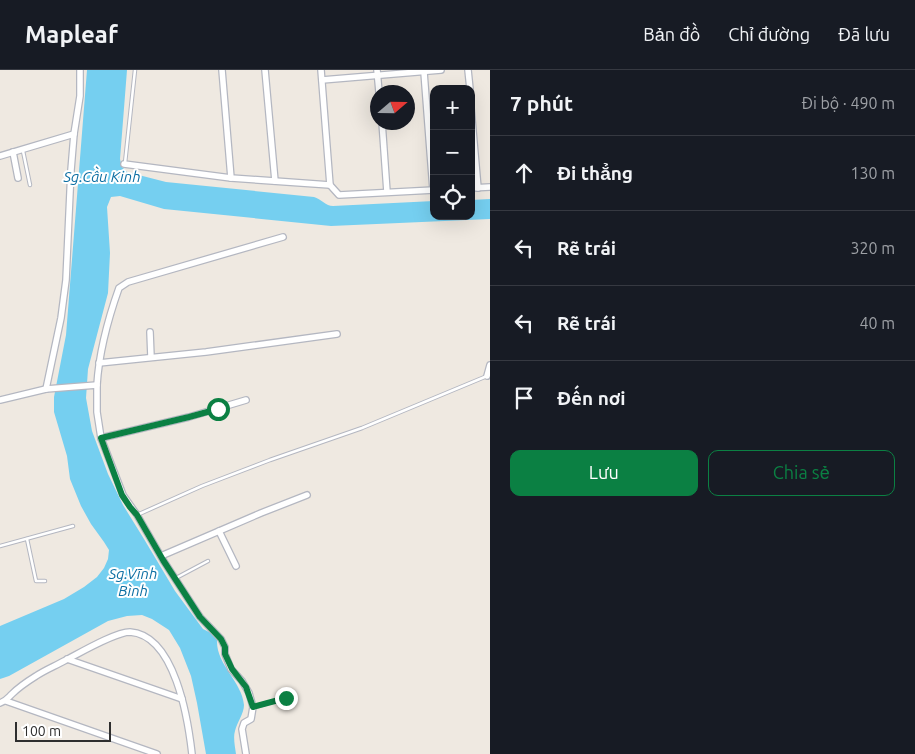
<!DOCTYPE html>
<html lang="vi">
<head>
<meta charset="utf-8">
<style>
  :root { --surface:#171b24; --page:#20242c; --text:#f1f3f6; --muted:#9ea1a6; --line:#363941; --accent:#0b8043 }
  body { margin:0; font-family:Ubuntu,sans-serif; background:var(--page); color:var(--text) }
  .controls { position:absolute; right:15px; top:15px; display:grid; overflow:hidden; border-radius:10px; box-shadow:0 5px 20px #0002 }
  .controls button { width:45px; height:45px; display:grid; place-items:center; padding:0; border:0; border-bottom:1px solid var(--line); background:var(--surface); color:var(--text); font:25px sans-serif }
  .compass { position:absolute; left:370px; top:15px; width:45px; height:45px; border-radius:50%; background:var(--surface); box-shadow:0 5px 20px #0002; rotate:70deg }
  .scale { position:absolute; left:15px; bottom:12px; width:96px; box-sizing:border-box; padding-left:5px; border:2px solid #2e2e2e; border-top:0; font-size:14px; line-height:18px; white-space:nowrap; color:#2e2e2e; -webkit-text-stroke:4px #fff; paint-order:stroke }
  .stop { position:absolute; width:15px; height:15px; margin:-11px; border:4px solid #0b8043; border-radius:50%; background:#fff }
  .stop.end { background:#0b8043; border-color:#fff; box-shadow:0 1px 5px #0008 }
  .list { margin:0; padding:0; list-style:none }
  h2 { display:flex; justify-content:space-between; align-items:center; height:65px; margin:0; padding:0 20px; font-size:21px }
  h2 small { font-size:16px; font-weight:400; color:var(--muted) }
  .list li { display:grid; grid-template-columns:32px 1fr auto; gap:15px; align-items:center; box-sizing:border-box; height:75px; padding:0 20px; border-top:1px solid var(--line) }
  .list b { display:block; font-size:19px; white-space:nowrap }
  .list em { font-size:16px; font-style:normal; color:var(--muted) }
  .actions { display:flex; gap:10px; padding:15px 20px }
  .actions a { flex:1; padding:11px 0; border:1px solid var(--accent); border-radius:10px; text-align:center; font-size:18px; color:var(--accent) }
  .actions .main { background:var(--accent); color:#fff }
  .icon { flex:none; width:28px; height:28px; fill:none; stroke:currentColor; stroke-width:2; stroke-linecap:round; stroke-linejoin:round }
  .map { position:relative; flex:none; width:490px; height:684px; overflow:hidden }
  header { display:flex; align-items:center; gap:30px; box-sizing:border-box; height:70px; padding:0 25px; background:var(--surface); border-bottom:1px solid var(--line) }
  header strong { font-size:24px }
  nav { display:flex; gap:28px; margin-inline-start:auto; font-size:18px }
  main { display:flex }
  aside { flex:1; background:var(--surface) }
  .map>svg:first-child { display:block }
  .water { fill:#75cff0 }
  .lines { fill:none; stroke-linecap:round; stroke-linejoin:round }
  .service-casing { stroke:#b4b7c1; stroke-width:4.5 }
  .minor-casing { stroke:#b4b7c1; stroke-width:8 }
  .service { stroke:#fff; stroke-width:2.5 }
  .minor { stroke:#fff; stroke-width:5.5 }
  .route { stroke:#0b8043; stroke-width:6 }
  .labels { text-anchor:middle; stroke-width:4; stroke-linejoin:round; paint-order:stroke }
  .water-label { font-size:15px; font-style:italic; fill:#0d6fa3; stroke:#fff }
</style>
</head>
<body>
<header>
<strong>Mapleaf</strong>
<nav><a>Bản đồ</a><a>Chỉ đường</a><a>Đã lưu</a></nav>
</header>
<main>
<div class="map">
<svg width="490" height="684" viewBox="0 0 490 684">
  <rect width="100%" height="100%" fill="#efe9e1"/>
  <path class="water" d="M87,0H127L120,89L122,97L127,102L166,112L314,127C321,129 326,136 333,136L434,131V146H471V130L490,129V149L331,156L164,139L120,126L111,127L107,137L110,183L108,223L88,299L86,328L92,361L108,404L123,435L144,469L175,521L203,559L211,563L217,570C216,595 242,611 244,635C244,644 237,652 235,661C233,667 235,677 236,684H206L197,633L191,606L180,578L169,560L152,549L142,545L127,546L108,551L9,606L0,609V556L64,529L84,517L97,507L104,498L108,489L109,480L104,472L91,454L81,436L70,409L67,386L54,342V327L66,265Z"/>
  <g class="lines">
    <g class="service-casing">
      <g id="service">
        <polyline points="23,81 30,115"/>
        <polyline points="125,93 135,0"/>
        <polyline points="137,445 202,416 270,390 362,358 487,306"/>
        <polyline points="27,469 36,511 45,511"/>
        <polyline points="0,476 73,456"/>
        <polyline points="176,508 208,491"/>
        <polyline points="255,637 286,628"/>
      </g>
    </g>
    <g class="minor-casing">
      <g id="minor">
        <polyline points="222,0 231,108"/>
        <polyline points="265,0 275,111"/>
        <polyline points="321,0 330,115"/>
        <polyline points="377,0 379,22"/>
        <polyline points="468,0 470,19"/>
        <polyline points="424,2 433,120"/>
        <polyline points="322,10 441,0"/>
        <polyline points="471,38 478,118"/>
        <polyline points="382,52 387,122"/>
        <polyline points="13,82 18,108"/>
        <polyline points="0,86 74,64"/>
        <polyline points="124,94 231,108 330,115 339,125 434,120"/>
        <polyline points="471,118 490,117"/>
        <polyline points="150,262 151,287"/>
        <polyline points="99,293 206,282 337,264"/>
        <polyline points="487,306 490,295"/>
        <path d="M97,315C99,282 108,249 119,218L128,212L283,167"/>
        <polyline points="46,319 61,248 66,210 71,100 74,64 80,26 80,0"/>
        <polyline points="0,330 46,319 97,315 97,342 101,368 123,425 137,445 163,490 200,547 221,569 225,577 225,584 231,599 242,611 249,623 253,637 251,649 244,653 242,659 246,684"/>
        <polyline points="101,368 189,347 246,330"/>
        <polyline points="219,461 236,496"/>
        <polyline points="161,486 261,443 307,425"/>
        <polyline points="67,589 182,629"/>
        <polyline points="6,631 157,684"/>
        <path d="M0,633C6,631 7,629 12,624C19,617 28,611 36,606C45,600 55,596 64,591C78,584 115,562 130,562C175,565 188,649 192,684"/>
      </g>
    </g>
    <use href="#service" class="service"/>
    <use href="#minor" class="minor"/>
  </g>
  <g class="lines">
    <polyline class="route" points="218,339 189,347 101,368 122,425 130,437 137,445 163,490 200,547 221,569 225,577 225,584 232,599 246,617 253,637 286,628"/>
  </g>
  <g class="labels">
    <g class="water-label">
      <text x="102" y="112">Sg.Cầu Kinh</text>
      <text x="133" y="509">Sg.Vĩnh<tspan x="133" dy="17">Bình</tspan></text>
    </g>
  </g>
</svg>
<div class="controls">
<button>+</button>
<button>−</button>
<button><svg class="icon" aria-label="locate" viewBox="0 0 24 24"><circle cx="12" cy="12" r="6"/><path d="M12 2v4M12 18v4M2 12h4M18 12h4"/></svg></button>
</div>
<svg class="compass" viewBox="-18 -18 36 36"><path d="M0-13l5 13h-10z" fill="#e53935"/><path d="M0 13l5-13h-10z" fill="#9ea1a6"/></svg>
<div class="scale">100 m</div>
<div class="stop" style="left:218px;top:339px"></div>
<div class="stop end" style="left:286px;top:628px"></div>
</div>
<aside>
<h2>7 phút<small>Đi bộ · 490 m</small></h2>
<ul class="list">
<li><svg class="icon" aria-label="ahead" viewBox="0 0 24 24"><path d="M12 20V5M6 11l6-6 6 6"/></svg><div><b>Đi thẳng</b></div><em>130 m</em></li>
<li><svg class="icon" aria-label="left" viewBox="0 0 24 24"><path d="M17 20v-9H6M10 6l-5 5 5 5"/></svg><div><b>Rẽ trái</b></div><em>320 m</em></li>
<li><svg class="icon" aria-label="left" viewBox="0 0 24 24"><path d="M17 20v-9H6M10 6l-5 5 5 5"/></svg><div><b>Rẽ trái</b></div><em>40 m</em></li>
<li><svg class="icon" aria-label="arrive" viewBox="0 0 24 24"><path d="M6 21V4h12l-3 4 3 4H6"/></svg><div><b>Đến nơi</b></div></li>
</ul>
<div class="actions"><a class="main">Lưu</a><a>Chia sẻ</a></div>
</aside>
</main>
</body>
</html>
